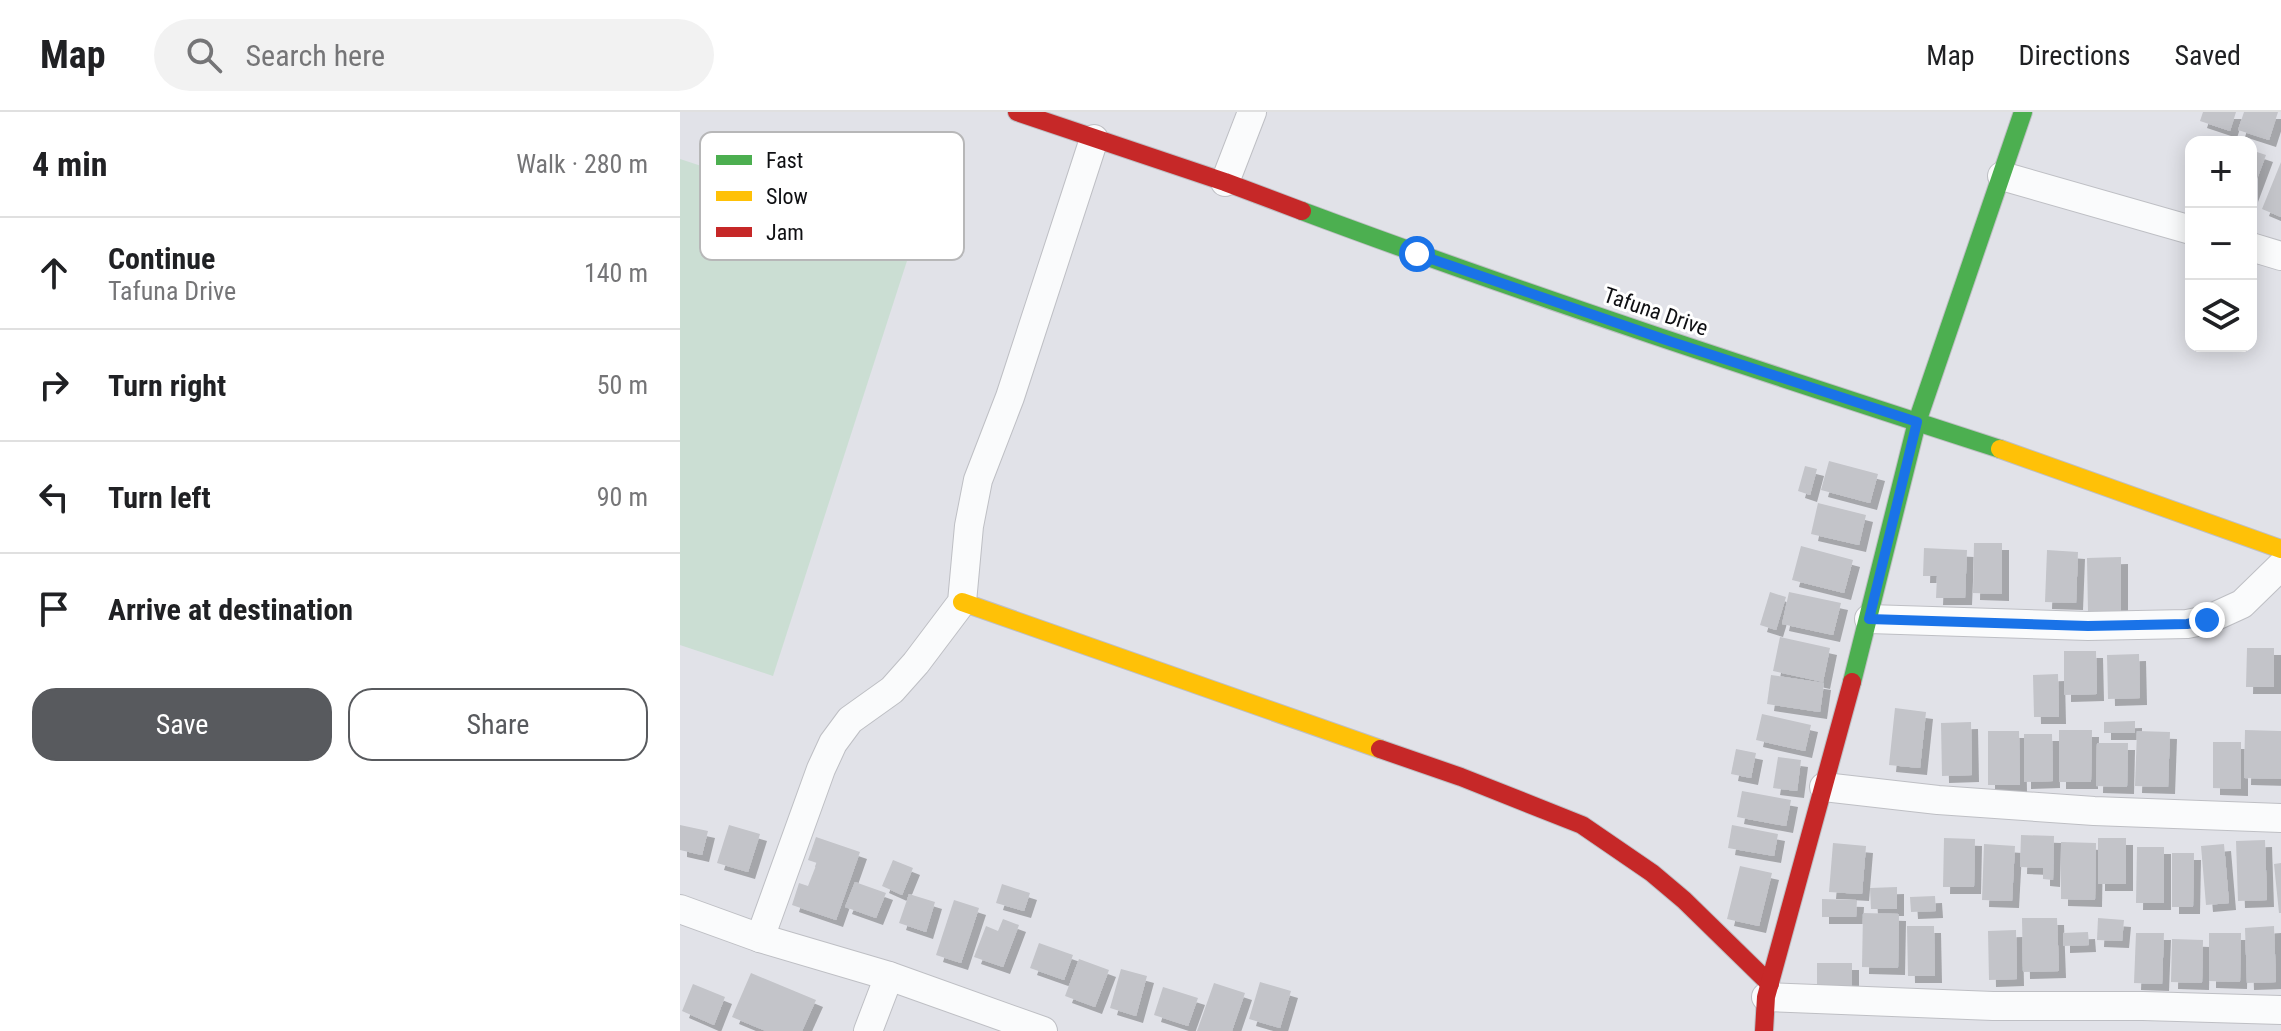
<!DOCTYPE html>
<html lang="en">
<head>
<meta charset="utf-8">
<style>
  :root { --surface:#fff; --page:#f2f2f2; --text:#202124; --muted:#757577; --line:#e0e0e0; --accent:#585a5e }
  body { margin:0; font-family:"Roboto Condensed",sans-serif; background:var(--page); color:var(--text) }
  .controls { position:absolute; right:24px; top:24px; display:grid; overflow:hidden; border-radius:16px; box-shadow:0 4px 20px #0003 }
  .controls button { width:72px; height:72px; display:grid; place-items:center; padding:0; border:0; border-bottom:2px solid var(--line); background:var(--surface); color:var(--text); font:40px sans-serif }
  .stop { position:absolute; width:24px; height:24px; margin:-18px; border:6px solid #1a73e8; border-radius:50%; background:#fff }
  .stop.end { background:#1a73e8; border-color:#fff; box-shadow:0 2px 8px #0008 }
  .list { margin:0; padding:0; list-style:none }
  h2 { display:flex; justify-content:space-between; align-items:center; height:104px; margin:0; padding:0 32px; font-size:34px }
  h2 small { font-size:26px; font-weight:400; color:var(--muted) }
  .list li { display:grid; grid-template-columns:52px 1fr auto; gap:24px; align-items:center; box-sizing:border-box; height:112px; padding:0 32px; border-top:2px solid var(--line) }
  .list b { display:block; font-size:30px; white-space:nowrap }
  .list p { margin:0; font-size:26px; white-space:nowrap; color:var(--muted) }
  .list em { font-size:26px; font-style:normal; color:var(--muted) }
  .actions { display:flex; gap:16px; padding:24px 32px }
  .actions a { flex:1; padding:18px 0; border:2px solid var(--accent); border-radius:24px; text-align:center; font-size:28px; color:var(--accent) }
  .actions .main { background:var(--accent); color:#fff }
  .icon { flex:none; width:44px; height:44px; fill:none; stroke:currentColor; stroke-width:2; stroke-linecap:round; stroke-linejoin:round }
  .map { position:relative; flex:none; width:1601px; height:919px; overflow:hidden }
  header { display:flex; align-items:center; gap:48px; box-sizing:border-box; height:112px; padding:0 40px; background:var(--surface); border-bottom:2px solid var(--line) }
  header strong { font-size:38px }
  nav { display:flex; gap:44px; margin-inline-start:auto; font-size:28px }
  .search { width:560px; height:72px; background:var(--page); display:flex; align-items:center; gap:20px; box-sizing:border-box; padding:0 28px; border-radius:44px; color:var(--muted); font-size:30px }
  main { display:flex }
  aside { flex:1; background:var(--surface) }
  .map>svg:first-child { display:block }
  .green { fill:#cbded3 }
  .building { fill:#c3c4c9; filter:url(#shadow) }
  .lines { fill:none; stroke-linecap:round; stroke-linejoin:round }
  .street-casing { stroke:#bebfc4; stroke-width:30 }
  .fast-casing { stroke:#bebfc4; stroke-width:20 }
  .slow-casing { stroke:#bebfc4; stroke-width:20 }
  .jam-casing { stroke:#bebfc4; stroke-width:20 }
  .street { stroke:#fafbfc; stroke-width:28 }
  .fast { stroke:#4caf50; stroke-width:18 }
  .slow { stroke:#ffc107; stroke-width:18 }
  .jam { stroke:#c62828; stroke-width:18 }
  .route { stroke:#1a73e8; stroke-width:10 }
  .labels { text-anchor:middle; stroke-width:6; stroke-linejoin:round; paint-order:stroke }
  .street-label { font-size:22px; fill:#0f1013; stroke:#fff }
  .key { fill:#fff; stroke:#b7b7b8; stroke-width:2 }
  .key-label { font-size:22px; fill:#0f1013 }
</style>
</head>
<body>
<header>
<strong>Map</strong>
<div class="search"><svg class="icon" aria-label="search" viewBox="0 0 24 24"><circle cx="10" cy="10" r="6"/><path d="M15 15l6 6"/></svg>Search here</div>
<nav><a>Map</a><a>Directions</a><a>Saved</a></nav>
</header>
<main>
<aside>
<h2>4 min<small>Walk · 280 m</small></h2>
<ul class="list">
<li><svg class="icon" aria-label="ahead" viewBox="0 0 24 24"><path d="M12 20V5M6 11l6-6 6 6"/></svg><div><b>Continue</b><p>Tafuna Drive</p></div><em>140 m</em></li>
<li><svg class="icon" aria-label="right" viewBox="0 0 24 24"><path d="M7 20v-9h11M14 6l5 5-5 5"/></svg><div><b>Turn right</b></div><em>50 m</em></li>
<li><svg class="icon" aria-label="left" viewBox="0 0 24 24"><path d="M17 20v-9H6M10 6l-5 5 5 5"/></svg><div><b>Turn left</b></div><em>90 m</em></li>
<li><svg class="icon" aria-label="arrive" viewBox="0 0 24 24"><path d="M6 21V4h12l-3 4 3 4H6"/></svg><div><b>Arrive at destination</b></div></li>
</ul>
<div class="actions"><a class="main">Save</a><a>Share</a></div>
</aside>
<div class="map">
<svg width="1601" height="919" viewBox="0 0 1601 919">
  <defs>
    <filter id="shadow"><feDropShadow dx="7" dy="7" stdDeviation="0" flood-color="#0004"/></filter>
  </defs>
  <rect width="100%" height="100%" fill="#e1e2e8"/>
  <polygon class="green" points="0,47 235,124 93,564 0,533"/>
  <g class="building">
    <polygon points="1523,0 1556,0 1550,19 1520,9"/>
    <polygon points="1564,0 1598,0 1589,28 1558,18"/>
    <polygon points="1571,38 1586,43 1571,83"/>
    <polygon points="1601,50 1601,105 1582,97"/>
    <polygon points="1149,349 1198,362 1190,391 1141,378"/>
    <polygon points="1125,354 1137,357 1130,383 1118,379"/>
    <polygon points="1138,391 1186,403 1179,433 1131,422"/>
    <polygon points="1294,431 1322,431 1322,482 1293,481"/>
    <polygon points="1121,434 1173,448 1164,481 1112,468"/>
    <polygon points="1244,436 1287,438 1285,486 1256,486 1257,464 1243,464"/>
    <polygon points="1367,438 1398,440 1396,491 1365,490"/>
    <polygon points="1441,445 1441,501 1408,501 1407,446"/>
    <polygon points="1090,480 1106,485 1096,518 1080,513"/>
    <polygon points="1109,480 1161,491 1153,523 1102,512"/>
    <polygon points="1100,525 1150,536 1143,570 1093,559"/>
    <polygon points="1567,536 1594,536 1594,575 1566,575"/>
    <polygon points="1384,539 1416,539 1417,582 1384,583"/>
    <polygon points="1459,542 1460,586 1428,587 1427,543"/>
    <polygon points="1378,562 1379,605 1354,605 1353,563"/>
    <polygon points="1091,563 1144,571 1140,600 1087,592"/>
    <polygon points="1215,596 1246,600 1240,656 1209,653"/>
    <polygon points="1082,602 1131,613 1125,639 1076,628"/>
    <polygon points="1455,609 1455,621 1424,621 1424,610"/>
    <polygon points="1291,610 1292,663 1262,664 1261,611"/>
    <polygon points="1379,618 1412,618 1411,670 1379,670"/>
    <polygon points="1565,618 1601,619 1601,667 1564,666"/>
    <polygon points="1308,619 1339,619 1340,673 1308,673"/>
    <polygon points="1457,619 1490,620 1488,675 1455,674"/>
    <polygon points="1344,622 1372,622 1373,669 1344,670"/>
    <polygon points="1533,630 1561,630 1561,677 1533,676"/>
    <polygon points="1417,631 1448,631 1447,675 1416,674"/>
    <polygon points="1056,637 1076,641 1071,666 1051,662"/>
    <polygon points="1098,645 1121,648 1117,679 1093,676"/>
    <polygon points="1062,679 1111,688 1106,714 1057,705"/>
    <polygon points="0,713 28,719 22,743 0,738"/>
    <polygon points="49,713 80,722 68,760 37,751"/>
    <polygon points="1052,713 1098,722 1094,744 1048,736"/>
    <polygon points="1341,723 1374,724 1373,768 1363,767 1363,756 1340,755"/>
    <polygon points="136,725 180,740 156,808 112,793 119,771 128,774 137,751 128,748"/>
    <polygon points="1264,726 1295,727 1294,775 1263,775"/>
    <rect x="1418" y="726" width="28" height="46"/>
    <polygon points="1585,728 1587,788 1558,789 1556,729"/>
    <polygon points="1381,730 1416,731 1415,788 1381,787"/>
    <polygon points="1153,731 1186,734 1182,782 1149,780"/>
    <polygon points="1304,732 1335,734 1332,789 1302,788"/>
    <polygon points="1544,732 1549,791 1526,793 1521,734"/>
    <polygon points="1457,735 1484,735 1484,791 1456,791"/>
    <polygon points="1492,741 1514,741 1513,795 1492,795"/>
    <polygon points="213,748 233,756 222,783 202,774"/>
    <polygon points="1601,751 1601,801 1599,801 1594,752"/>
    <polygon points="1060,754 1092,761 1079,814 1047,807"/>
    <polygon points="175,770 206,781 196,806 165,795"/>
    <polygon points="322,772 350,781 344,799 316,791"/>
    <polygon points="1217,775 1217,797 1191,797 1190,776"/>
    <polygon points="229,782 255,790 246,820 219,811"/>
    <polygon points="1255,784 1256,799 1231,800 1230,785"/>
    <polygon points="1142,787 1177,788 1176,805 1142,805"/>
    <polygon points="274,788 299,796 281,851 256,843"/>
    <polygon points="1183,801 1219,802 1218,856 1182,855"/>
    <polygon points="1342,806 1377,806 1379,859 1343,860"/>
    <polygon points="1418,806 1444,808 1442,829 1417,828"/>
    <polygon points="323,807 339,813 323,855 294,845 306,814 318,819"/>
    <polygon points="1227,814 1254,814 1255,864 1228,864"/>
    <polygon points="1594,814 1596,870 1567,871 1565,816"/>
    <polygon points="1336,818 1337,867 1309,868 1308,819"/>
    <polygon points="1408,820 1409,833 1383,834 1383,821"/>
    <polygon points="1456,821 1484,821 1482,872 1454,871"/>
    <polygon points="1529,821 1561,821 1560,870 1529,869"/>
    <polygon points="1492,827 1523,828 1522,871 1491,870"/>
    <polygon points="359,831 393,843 384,868 350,856"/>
    <polygon points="399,847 429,858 415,895 385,884"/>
    <rect x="1137" y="851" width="35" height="23"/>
    <polygon points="441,857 467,864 456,904 430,896"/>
    <polygon points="71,861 136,888 122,919 86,919 52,905"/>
    <polygon points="580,870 611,879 600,916 569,907"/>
    <polygon points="534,871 565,881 552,919 517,919"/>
    <polygon points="13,872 45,885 34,913 2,899"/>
    <polygon points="483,875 518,886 508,914 474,903"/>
  </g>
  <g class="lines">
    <g class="street-casing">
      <g id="street">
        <polyline points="1322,64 1511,118"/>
        <polyline points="545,70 572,0"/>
        <polyline points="1571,135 1601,144"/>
        <polyline points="1189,507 1408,514 1507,512 1527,508 1562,492 1601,454"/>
        <polyline points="1144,675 1258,688 1414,699 1601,706"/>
        <polyline points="0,797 80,826 209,864 363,919"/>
        <polyline points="80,826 141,657 153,631 170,608 212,578 236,551 282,490 289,414 298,368 330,285 414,27"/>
        <polyline points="1086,885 1313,894 1463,894 1601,898"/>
        <polyline points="188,919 209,864"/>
      </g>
    </g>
    <g class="fast-casing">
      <g id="fast">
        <path d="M622,99C852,185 1086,261 1320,337"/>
        <polyline points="1172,570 1237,310 1343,0"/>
      </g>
    </g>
    <g class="slow-casing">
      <g id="slow">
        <polyline points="1320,337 1601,437"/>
        <polyline points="282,490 700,637"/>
      </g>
    </g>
    <g class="jam-casing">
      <g id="jam">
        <polyline points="337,0 545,70 622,99"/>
        <polyline points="700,637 781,665 902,713 972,761 1004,788 1090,872"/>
        <polyline points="1084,919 1086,885 1172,570"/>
      </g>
    </g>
    <use href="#street" class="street"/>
    <use href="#fast" class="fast"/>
    <use href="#slow" class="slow"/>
    <use href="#jam" class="jam"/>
  </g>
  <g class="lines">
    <polyline class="route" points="737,142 992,230 1237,310 1189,507 1408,514 1507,512 1527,508"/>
  </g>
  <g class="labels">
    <g class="street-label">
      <text transform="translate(976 199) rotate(19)" y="8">Tafuna Drive</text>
    </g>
  </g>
  <rect x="20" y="20" width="264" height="128" rx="12" class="key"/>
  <rect x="36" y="43" width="36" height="10" fill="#4caf50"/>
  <rect x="36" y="79" width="36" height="10" fill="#ffc107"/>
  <rect x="36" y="115" width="36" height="10" fill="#c62828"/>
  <g class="key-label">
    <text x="86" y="56">Fast</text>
    <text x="86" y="92">Slow</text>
    <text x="86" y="128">Jam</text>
  </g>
</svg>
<div class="controls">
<button>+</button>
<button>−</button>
<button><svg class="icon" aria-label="layers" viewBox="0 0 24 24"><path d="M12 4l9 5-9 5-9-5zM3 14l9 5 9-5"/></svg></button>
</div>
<div class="stop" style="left:737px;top:142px"></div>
<div class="stop end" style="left:1527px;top:508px"></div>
</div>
</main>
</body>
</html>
